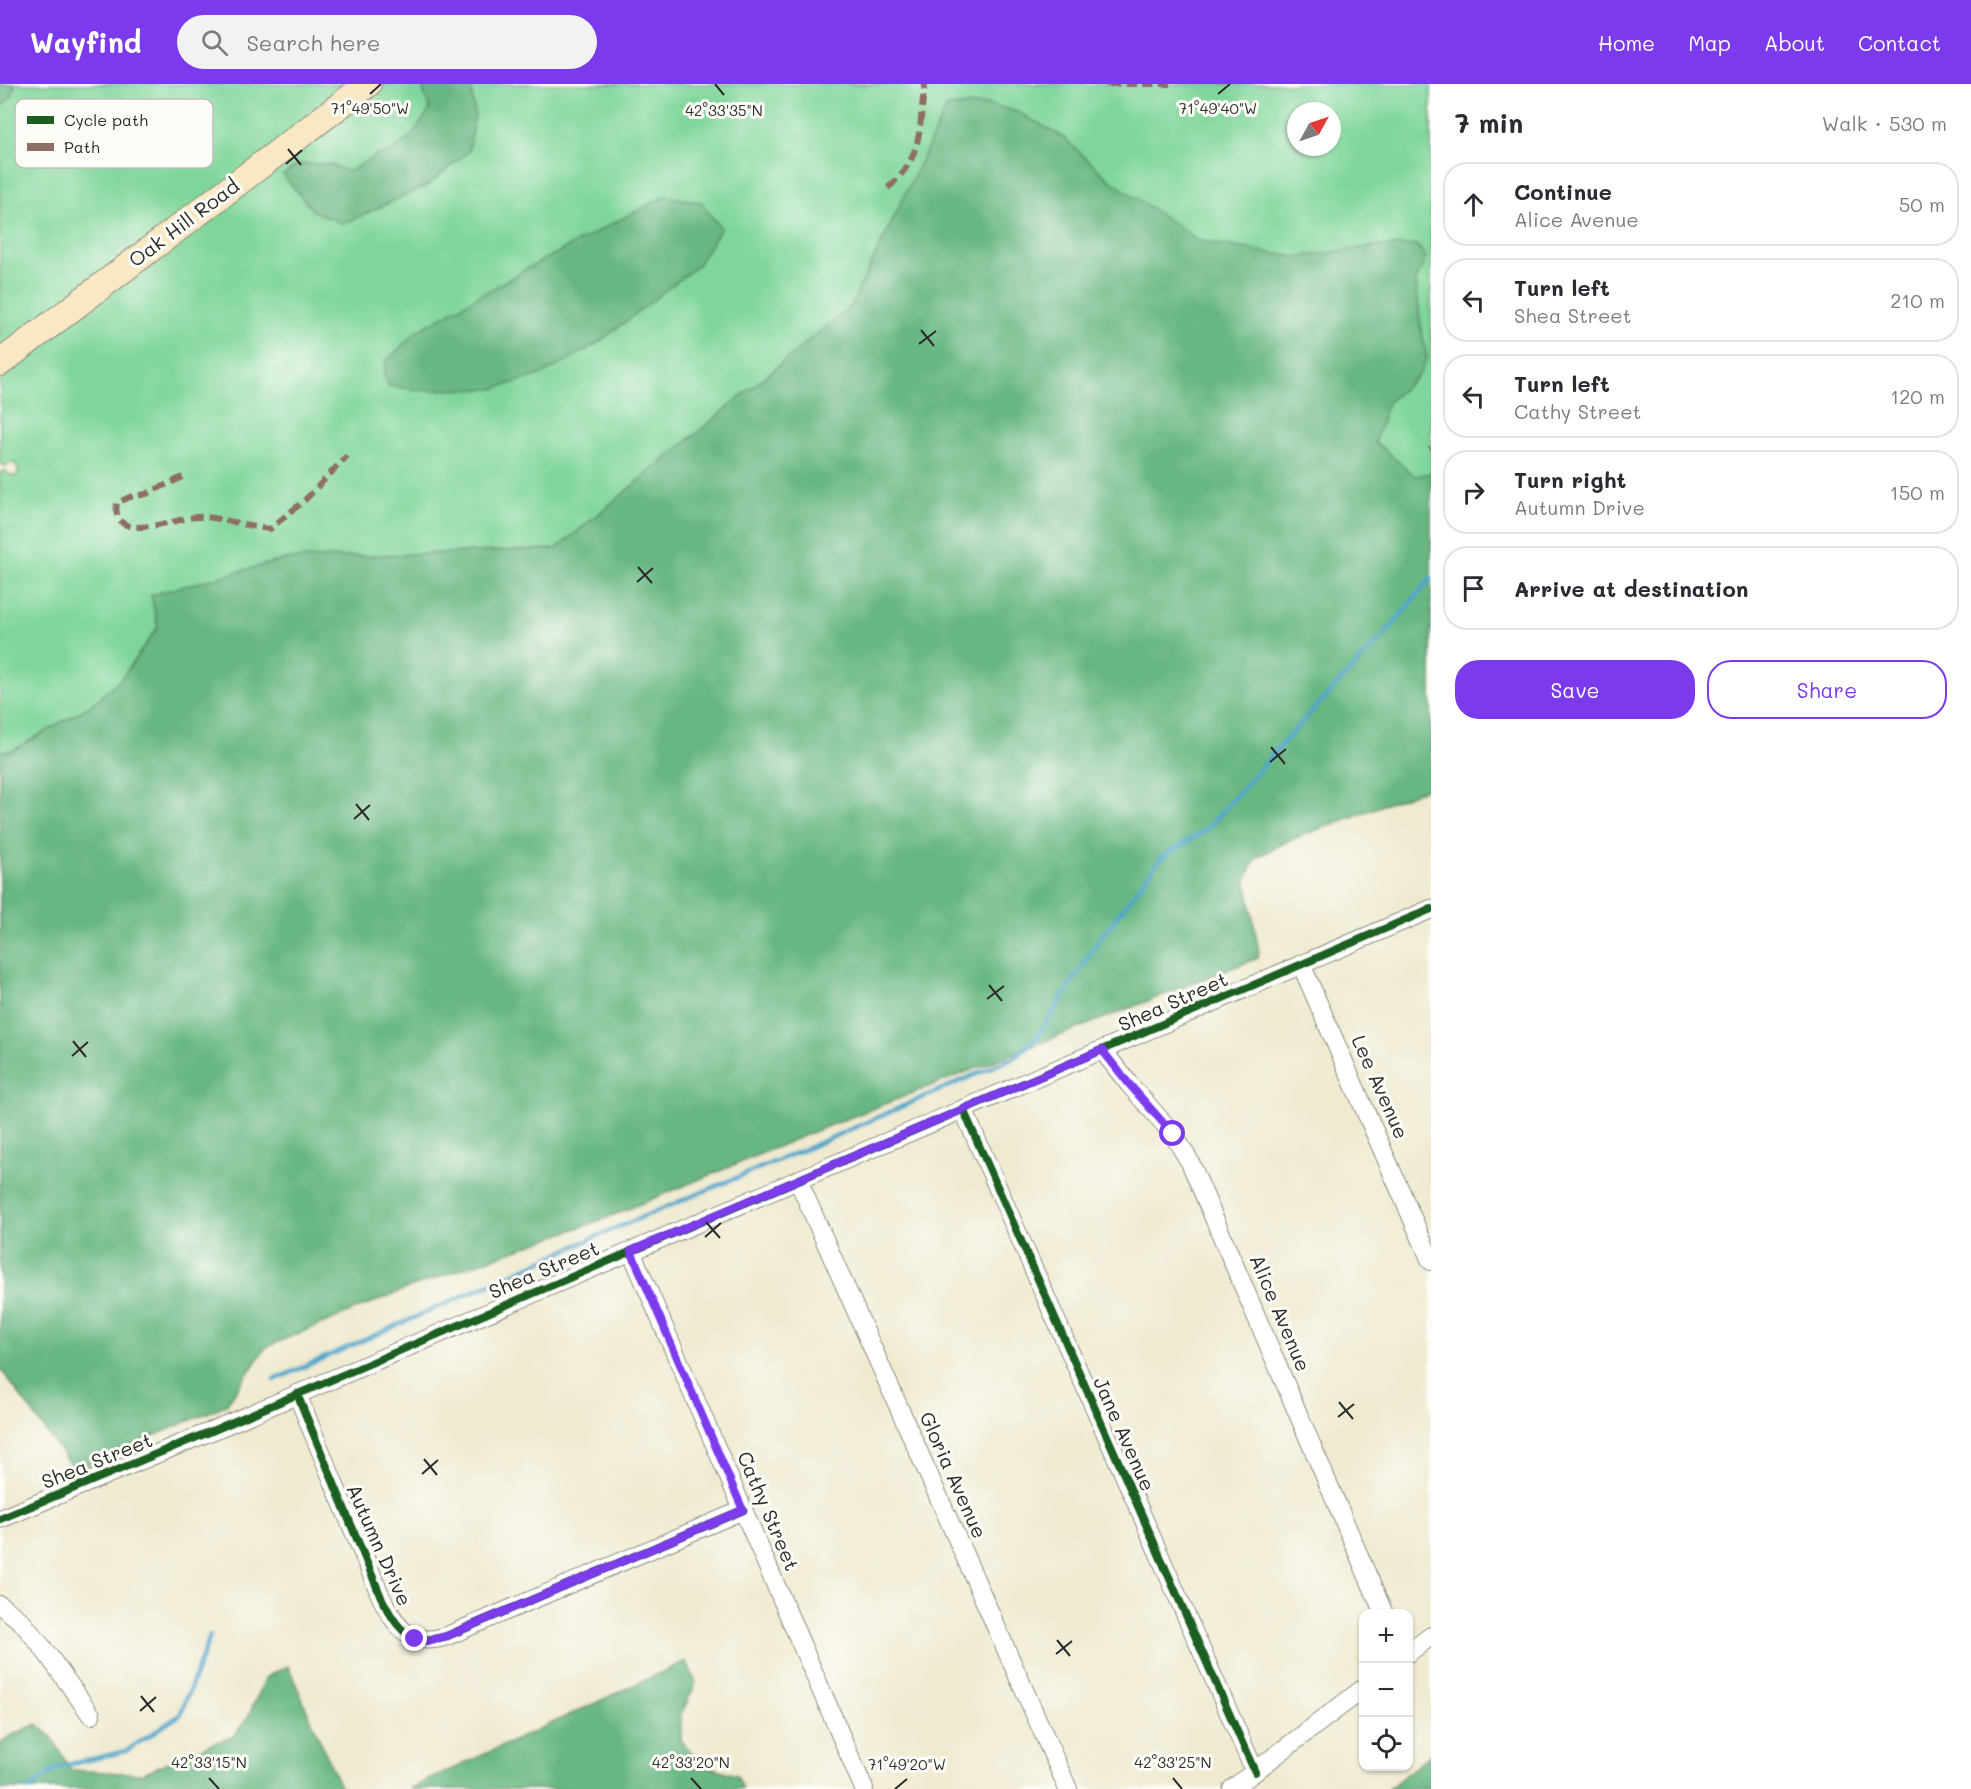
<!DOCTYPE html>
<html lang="en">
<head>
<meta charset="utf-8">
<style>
  :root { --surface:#fff; --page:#f2f2f3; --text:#2b2b33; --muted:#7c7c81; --line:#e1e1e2; --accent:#7c3aed }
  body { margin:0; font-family:Mali,sans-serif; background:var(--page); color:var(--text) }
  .controls { position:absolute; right:18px; bottom:18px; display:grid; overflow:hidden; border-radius:12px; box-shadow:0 2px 4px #0004 }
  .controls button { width:54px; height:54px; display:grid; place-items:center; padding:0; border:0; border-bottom:2px solid var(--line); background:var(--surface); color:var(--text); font:30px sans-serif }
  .compass { position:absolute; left:1287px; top:18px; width:54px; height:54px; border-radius:50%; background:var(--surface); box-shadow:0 2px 4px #0004; rotate:50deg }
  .stop { position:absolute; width:18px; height:18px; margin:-14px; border:4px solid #7c3aed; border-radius:50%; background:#fff }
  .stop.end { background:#7c3aed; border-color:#fff; box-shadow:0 2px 6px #0008 }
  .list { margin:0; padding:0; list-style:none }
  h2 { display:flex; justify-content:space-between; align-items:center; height:78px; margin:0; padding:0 24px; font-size:26px }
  h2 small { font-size:20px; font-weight:400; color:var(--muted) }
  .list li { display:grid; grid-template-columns:39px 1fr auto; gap:18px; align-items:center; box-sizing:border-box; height:84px; margin:0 12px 12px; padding:0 12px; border:2px solid var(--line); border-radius:24px }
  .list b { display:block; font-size:22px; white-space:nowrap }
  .list p { margin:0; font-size:20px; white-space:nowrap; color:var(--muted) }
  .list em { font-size:20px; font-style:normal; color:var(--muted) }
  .actions { display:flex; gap:12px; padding:18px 24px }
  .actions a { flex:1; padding:14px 0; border:2px solid var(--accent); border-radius:24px; text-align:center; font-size:21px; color:var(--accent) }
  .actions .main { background:var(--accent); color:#fff }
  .icon { flex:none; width:33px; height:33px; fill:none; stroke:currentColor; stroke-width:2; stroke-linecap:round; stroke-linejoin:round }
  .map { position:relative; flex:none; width:1431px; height:1705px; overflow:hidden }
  header { display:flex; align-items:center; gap:36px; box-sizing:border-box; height:84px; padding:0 30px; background:var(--accent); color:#fff }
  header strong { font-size:28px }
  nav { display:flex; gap:33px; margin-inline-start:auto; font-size:21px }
  .search { width:420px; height:54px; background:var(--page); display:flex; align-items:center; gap:15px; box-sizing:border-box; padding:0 21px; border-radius:33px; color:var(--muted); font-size:22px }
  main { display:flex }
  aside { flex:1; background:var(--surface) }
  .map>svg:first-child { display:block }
  .green { fill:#7fd69a; stroke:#558062; stroke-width:1.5; fill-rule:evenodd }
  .forest { fill:#67b782; stroke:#497156; stroke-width:1.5 }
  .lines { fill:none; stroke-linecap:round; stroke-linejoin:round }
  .stream { stroke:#4fa5cb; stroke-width:4.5 }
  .street-casing { stroke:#8d8a7e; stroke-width:20 }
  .secondary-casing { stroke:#8d8a7e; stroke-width:28 }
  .street { stroke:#fff; stroke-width:18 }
  .secondary { stroke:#f8e8c3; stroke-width:26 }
  .quiet { stroke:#8d6e63; stroke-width:6; stroke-dasharray:12 6; stroke-linecap:butt }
  .cycleway-casing { stroke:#fdfcf7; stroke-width:11 }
  .cycleway { stroke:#1b5e20; stroke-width:8 }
  .route { stroke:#7c3aed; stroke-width:8 }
  .ticks { fill:none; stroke:#2b2b2b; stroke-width:2 }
  .labels { text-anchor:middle; stroke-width:6; stroke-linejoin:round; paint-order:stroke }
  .street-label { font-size:20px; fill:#2b2b2b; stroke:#fdfcf7 }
  .key { fill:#fdfcf7; stroke:#bebdba; stroke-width:1.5 }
  .key-label { font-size:16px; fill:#2b2b2b }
  .ticks-label { font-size:15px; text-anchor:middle; fill:#2b2b2b; stroke:#fdfcf7; stroke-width:6; stroke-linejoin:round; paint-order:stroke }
</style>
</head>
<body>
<header>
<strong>Wayfind</strong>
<div class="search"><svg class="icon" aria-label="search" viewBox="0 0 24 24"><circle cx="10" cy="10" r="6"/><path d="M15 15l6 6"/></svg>Search here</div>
<nav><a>Home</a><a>Map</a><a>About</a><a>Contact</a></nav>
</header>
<main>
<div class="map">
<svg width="1431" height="1705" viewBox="0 0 1431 1705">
  <rect width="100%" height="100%" fill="#fdfcf7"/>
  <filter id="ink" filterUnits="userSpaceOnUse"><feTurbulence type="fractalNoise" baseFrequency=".0167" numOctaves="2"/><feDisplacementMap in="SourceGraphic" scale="12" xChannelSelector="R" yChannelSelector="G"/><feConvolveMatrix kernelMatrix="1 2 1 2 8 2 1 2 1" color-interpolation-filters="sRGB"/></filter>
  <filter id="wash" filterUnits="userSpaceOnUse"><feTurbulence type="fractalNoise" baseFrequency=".008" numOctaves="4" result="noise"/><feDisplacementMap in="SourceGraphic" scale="24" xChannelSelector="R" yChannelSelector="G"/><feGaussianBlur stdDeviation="1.35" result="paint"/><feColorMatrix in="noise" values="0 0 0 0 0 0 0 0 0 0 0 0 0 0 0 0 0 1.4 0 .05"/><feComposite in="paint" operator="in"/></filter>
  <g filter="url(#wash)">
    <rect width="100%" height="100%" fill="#efead0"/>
    <path class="green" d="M0,0H1431V407L1110,124L947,23L851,222L556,465L287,475L151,511L158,543L122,594L90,622L12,667H0V388L6,387L9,391L15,392L19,389L16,380L10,379L6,382L0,380V293L7,287L0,278ZM1296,27H1332V63H1296Z"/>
    <g class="forest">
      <polygon points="0,0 15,0 12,12 0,24"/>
      <polygon points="421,0 471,0 475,31 469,67 428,101 343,140 313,127 283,91 298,80 329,80 349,88 377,71 392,68 413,50 430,25"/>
      <polygon points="988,20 1018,28 1063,53 1111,97 1200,157 1295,173 1378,162 1417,161 1426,173 1416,197 1421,244 1427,274 1419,291 1388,318 1375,358 1415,392 1431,389 1431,703 1290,756 1256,774 1246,796 1259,868 1258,874 813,1048 609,1133 403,1206 266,1263 226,1321 74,1386 0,1284 0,667 12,667 90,622 122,594 158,543 151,511 287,475 556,465 851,222 947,23"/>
      <polygon points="665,112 701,118 721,144 698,181 598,259 543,290 493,305 420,306 389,302 384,292 386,277 417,247 530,183"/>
      <polygon points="686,1577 696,1599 681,1631 681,1656 702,1681 737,1691 743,1705 409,1705"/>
      <polygon points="288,1582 341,1705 0,1705 0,1659 10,1652 37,1640 51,1652 71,1686 141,1690 214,1659 234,1652 248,1633 266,1593"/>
      <polygon points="1431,1670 1431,1705 1388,1705"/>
    </g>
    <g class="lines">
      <g class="stream">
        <polyline points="274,1296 609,1147 810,1063 1015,973 1037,953 1099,856 1161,774 1207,745 1299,641 1387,548 1431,494"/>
        <polyline points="28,1705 59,1683 126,1667 180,1631 210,1552"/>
      </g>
    </g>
  </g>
  <g filter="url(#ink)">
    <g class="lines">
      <g class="street-casing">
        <g id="street">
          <polyline points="1301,880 1431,1177"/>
          <polyline points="1103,967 1129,1000 1173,1050 1190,1078 1384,1530"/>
          <polyline points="963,1025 1255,1688"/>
          <polyline points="798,1096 1068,1705"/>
          <polyline points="631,1167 864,1705"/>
          <path d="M297,1310L381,1513C397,1544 409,1564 447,1552L743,1426"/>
          <polyline points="0,1435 214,1346 1431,825"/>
          <polyline points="0,1521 21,1537 43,1564 91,1631"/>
          <polyline points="1408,1569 1431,1552"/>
          <polyline points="1232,1705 1364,1604"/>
        </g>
      </g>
      <g class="secondary-casing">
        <polyline id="secondary" points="0,279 368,0"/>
      </g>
      <use href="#street" class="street"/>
      <use href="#secondary" class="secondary"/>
      <g class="quiet">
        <polyline points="1107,0 1170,0"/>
        <path d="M888,104C925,71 918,43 925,0"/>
        <polyline points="1430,365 1431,364"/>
        <path d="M183,393L146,410L130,413L117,419C109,462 177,434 196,433C221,432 246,443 270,445L305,416L347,372"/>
      </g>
      <g class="cycleway-casing">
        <g id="cycleway">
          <polyline points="963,1025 1255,1688"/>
          <path d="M297,1310L381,1513C397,1544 409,1564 447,1552L743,1426"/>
          <polyline points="0,1435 214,1346 1431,825"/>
        </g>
      </g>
      <use href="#cycleway" class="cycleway"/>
    </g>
  </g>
  <g class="lines" filter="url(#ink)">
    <polyline class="route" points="415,1555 426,1557 447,1552 743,1426 631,1167 1102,966 1129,1000 1173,1050"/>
  </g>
  <path class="ticks" d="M715,0L724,11M370,10L381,0M1218,10L1230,0M288,65L301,81M286,80L302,66M921,246L934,262M919,260L936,247M638,483L652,499M637,498L653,484M1271,663L1285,680M1270,678L1286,665M356,720L369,736M354,735L370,721M989,901L1002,917M987,915L1004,902M73,957L86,973M72,972L88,958M706,1138L720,1154M705,1153L721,1139M1339,1318L1353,1335M1338,1333L1354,1320M424,1375L437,1391M422,1390L438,1376M1057,1556L1070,1572M1056,1570L1072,1557M141,1612L154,1628M140,1627L156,1613M209,1694L219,1705M691,1694L701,1705M1173,1694L1182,1705M895,1705L907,1695"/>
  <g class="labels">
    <g class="street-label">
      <text transform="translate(184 139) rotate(-37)" y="7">Oak Hill Road</text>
      <text transform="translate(1173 918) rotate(-24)" y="7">Shea Street</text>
      <text transform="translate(1380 1003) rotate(66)" y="7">Lee Avenue</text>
      <text transform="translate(544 1186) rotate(-23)" y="7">Shea Street</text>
      <text transform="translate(1280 1229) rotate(67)" y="7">Alice Avenue</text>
      <text transform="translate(1124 1350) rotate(66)" y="7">Jane Avenue</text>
      <text transform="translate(97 1377) rotate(-22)" y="7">Shea Street</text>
      <text transform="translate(953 1391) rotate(66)" y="7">Gloria Avenue</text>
      <text transform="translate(768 1427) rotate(67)" y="7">Cathy Street</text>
      <text transform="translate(379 1461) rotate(66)" y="7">Autumn Drive</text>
    </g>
  </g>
  <rect x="15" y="15" width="198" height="69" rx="9" class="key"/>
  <rect x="27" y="32" width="27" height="8" fill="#1b5e20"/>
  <rect x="27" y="59" width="27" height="8" fill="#8d6e63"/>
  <g class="key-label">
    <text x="64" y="42">Cycle path</text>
    <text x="64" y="69">Path</text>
  </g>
  <g class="ticks-label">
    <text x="370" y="30">71°49'50"W</text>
    <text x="1218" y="30">71°49'40"W</text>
    <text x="724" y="32">42°33'35"N</text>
    <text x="209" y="1684">42°33'15"N</text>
    <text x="691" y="1684">42°33'20"N</text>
    <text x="1173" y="1684">42°33'25"N</text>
    <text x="907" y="1686">71°49'20"W</text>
  </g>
</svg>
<div class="controls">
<button>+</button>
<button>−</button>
<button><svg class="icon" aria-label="locate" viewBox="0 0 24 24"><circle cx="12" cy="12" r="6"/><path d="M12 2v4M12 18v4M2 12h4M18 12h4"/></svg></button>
</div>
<svg class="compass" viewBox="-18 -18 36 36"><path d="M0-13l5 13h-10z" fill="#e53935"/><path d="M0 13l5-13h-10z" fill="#7c7c81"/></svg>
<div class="stop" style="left:1173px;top:1050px"></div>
<div class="stop end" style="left:415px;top:1555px"></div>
</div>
<aside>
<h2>7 min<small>Walk · 530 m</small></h2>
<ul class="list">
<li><svg class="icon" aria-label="ahead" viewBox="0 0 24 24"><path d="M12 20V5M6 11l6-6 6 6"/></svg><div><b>Continue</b><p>Alice Avenue</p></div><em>50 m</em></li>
<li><svg class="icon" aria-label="left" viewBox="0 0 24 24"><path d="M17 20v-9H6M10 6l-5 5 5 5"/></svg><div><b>Turn left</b><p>Shea Street</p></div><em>210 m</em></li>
<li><svg class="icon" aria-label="left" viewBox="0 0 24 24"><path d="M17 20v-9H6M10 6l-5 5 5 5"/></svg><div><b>Turn left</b><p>Cathy Street</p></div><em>120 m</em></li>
<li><svg class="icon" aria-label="right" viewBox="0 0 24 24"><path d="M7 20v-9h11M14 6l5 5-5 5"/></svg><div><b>Turn right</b><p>Autumn Drive</p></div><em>150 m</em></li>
<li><svg class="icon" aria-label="arrive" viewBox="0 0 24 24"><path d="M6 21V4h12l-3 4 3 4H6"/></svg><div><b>Arrive at destination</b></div></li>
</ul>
<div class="actions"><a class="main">Save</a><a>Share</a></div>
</aside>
</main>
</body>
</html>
